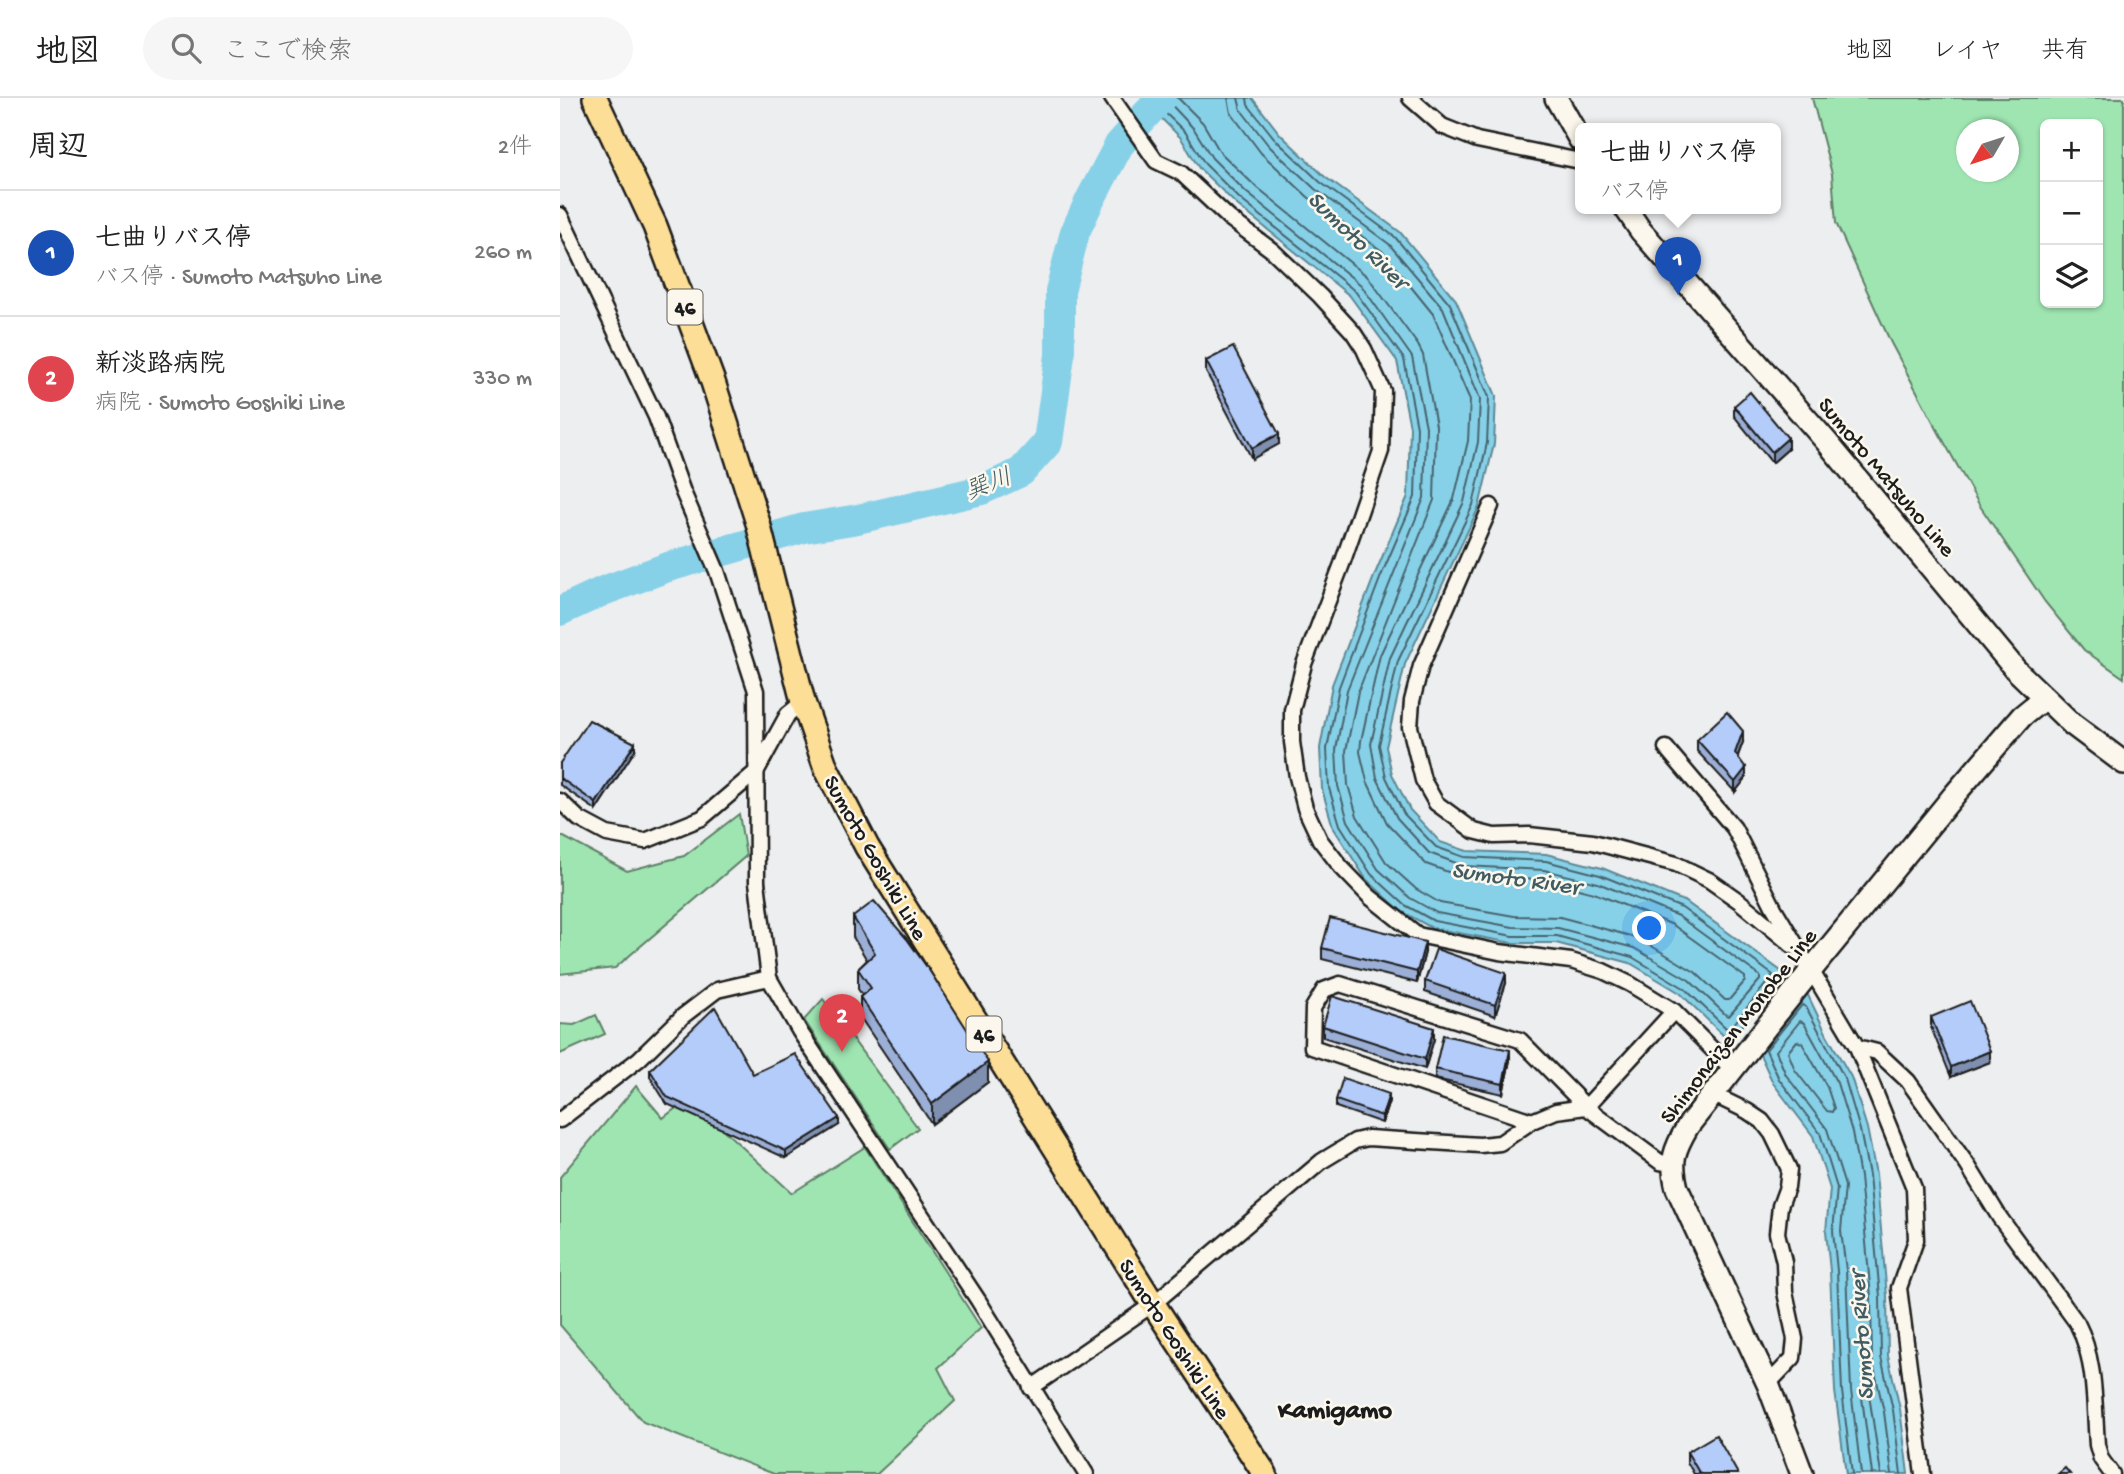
<!DOCTYPE html>
<html lang="ja">
<head>
<meta charset="utf-8">
<style>
  :root { --surface:#fff; --page:#f6f6f6; --text:#222; --muted:#767676; --line:#e0e0e0; --accent:#111827 }
  body { margin:0; font-family:"Gochi Hand","Klee One",sans-serif; background:var(--page); color:var(--text) }
  .controls { position:absolute; right:21px; top:21px; display:grid; overflow:hidden; border-radius:10px; box-shadow:0 2px 5px #0004 }
  .controls button { width:63px; height:63px; display:grid; place-items:center; padding:0; border:0; border-bottom:2px solid var(--line); background:var(--surface); color:var(--text); font:35px sans-serif }
  .compass { position:absolute; left:1396px; top:21px; width:63px; height:63px; border-radius:50%; background:var(--surface); box-shadow:0 2px 5px #0004; rotate:231deg }
  .you { position:absolute; left:1090px; top:831px; width:24px; height:24px; margin:-18px; border:5px solid #fff; border-radius:50%; background:#1a73e8; box-shadow:0 0 0 10px #1a73e833 }
  .badge { display:grid; place-items:center; width:46px; height:46px; border-radius:50%; background:var(--accent); color:#fff; font-size:23px; font-weight:700 }
  .pin { position:absolute; translate:-50% -58px; filter:drop-shadow(0 2px 4px #0008) }
  .pin::after { content:''; position:absolute; top:37px; width:24px; height:21px; background:inherit; clip-path:polygon(0 0,100% 0,50% 100%) }
  .popup { position:absolute; left:1015px; top:25px; width:206px; height:91px; box-sizing:border-box; display:grid; place-content:center; border-radius:10px; background:var(--surface); filter:drop-shadow(0 2px 5px #0005); font-size:23px; white-space:nowrap; color:var(--muted) }
  .popup b { font-size:26px; color:var(--text) }
  .popup::after { content:''; position:absolute; left:50%; top:100%; margin-left:-14px; border:14px solid transparent; border-top-color:var(--surface) }
  .list { margin:0; padding:0; list-style:none }
  h2 { display:flex; justify-content:space-between; align-items:center; height:91px; margin:0; padding:0 28px; font-size:30px }
  h2 small { font-size:23px; font-weight:400; color:var(--muted) }
  .list li { display:grid; grid-template-columns:46px 1fr auto; gap:21px; align-items:center; box-sizing:border-box; height:126px; padding:0 28px; border-top:2px solid var(--line) }
  .list b { display:block; font-size:26px; white-space:nowrap }
  .list p { margin:0; font-size:23px; white-space:nowrap; color:var(--muted) }
  .list em { font-size:23px; font-style:normal; color:var(--muted) }
  .icon { flex:none; width:38px; height:38px; fill:none; stroke:currentColor; stroke-width:2; stroke-linecap:round; stroke-linejoin:round }
  .map { position:relative; flex:none; width:1564px; height:1376px; overflow:hidden }
  header { display:flex; align-items:center; gap:42px; box-sizing:border-box; height:98px; padding:0 35px; background:var(--surface); border-bottom:2px solid var(--line) }
  header strong { font-size:33px }
  nav { display:flex; gap:38px; margin-inline-start:auto; font-size:24px }
  .search { width:490px; height:63px; background:var(--page); display:flex; align-items:center; gap:18px; box-sizing:border-box; padding:0 24px; border-radius:38px; color:var(--muted); font-size:26px }
  main { display:flex }
  aside { flex:1; background:var(--surface) }
  .map>svg:first-child { display:block }
  .green { fill:#9fe5b2; stroke:#5e8067; stroke-width:2; fill-rule:evenodd }
  .water { fill:#87d1e8; stroke:#5c8996; stroke-width:2 }
  .lines { fill:none; stroke-linecap:round; stroke-linejoin:round }
  .shore { stroke:#47646e; stroke-width:2 }
  .river { stroke:#87d1e8; stroke-width:30 }
  .minor-casing { stroke:#1c1c1c; stroke-width:19 }
  .secondary-casing { stroke:#1c1c1c; stroke-width:26 }
  .primary-casing { stroke:#1c1c1c; stroke-width:28 }
  .minor { stroke:#fbf7ec; stroke-width:14 }
  .secondary { stroke:#fbf7ec; stroke-width:21 }
  .primary { stroke:#fdde96; stroke-width:23 }
  .wall { fill:#9bafd7; stroke:#1c1c1c; stroke-width:2 }
  .shaded-wall { fill:#7e8faf; stroke:#1c1c1c; stroke-width:2 }
  .building { fill:#b4ccfa; stroke:#1c1c1c; stroke-width:2 }
  .labels { text-anchor:middle; stroke-width:5; stroke-linejoin:round; paint-order:stroke }
  .shield { fill:#fbf7ec; stroke:#5f5e5a; stroke-width:2 }
  .shield-label { font-size:21px; font-weight:bold; fill:#1c1c1c }
  .street-label { font-size:23px; fill:#1c1c1c; stroke:#fbf7ec }
  .water-label { font-size:24px; font-style:italic; fill:#415b63; stroke:#fbf7ec }
  .quarter-label { font-size:26px; font-weight:bold; fill:#1c1c1c; stroke:#fbf7ec }
</style>
</head>
<body>
<header>
<strong>地図</strong>
<div class="search"><svg class="icon" aria-label="search" viewBox="0 0 24 24"><circle cx="10" cy="10" r="6"/><path d="M15 15l6 6"/></svg>ここで検索</div>
<nav><a>地図</a><a>レイヤ</a><a>共有</a></nav>
</header>
<main>
<aside>
<h2>周辺<small>2件</small></h2>
<ul class="list">
<li><span class="badge" style="background:#1a4fb4">1</span><div><b>七曲りバス停</b><p>バス停 · Sumoto Matsuho Line</p></div><em>260 m</em></li>
<li><span class="badge" style="background:#e0444e">2</span><div><b>新淡路病院</b><p>病院 · Sumoto Goshiki Line</p></div><em>330 m</em></li>
</ul>
</aside>
<div class="map">
<svg width="1564" height="1376" viewBox="0 0 1564 1376">
  <rect width="100%" height="100%" fill="#edeeef"/>
  <filter id="ink" filterUnits="userSpaceOnUse"><feTurbulence type="fractalNoise" baseFrequency=".0143" numOctaves="2"/><feDisplacementMap in="SourceGraphic" scale="14" xChannelSelector="R" yChannelSelector="G"/><feConvolveMatrix kernelMatrix="1 2 1 2 8 2 1 2 1" color-interpolation-filters="sRGB"/></filter>
  <g filter="url(#ink)">
    <g class="green">
      <path d="M1252,0H1564V580L1524,552L1485,504L1420,408L1378,333L1331,245L1276,125L1272,76ZM1538,26V205H1485V26ZM1406,32H1448V74H1406Z"/>
      <polygon points="179,716 186,758 55,870 0,876 0,737 67,773 124,758"/>
      <polygon points="263,901 358,1030 330,1051 244,922"/>
      <polygon points="36,917 45,936 0,956 0,926 14,927"/>
      <polygon points="76,988 103,1020 129,1000 232,1095 305,1049 421,1230 378,1270 395,1303 317,1376 214,1376 83,1324 0,1227 0,1079"/>
    </g>
    <g class="water">
      <polygon points="589,0 692,0 720,36 765,79 840,134 896,202 936,298 934,346 919,409 845,566 826,649 832,676 850,712 880,744 907,753 986,756 1042,770 1126,804 1225,876 1169,943 1120,895 1070,865 996,845 952,845 872,830 841,813 806,781 773,729 762,691 760,650 772,587 815,476 848,398 850,329 837,263 790,198 676,106 639,70 621,40 590,9"/>
      <polygon points="1245,891 1267,937 1291,979 1307,1030 1316,1076 1327,1198 1328,1258 1340,1311 1348,1376 1286,1376 1275,1293 1270,1173 1266,1133 1270,1091 1253,1038 1213,985 1197,950"/>
    </g>
    <g class="lines">
      <g class="shore">
        <polyline points="596,0 597,7 626,35 645,66 680,101 795,193 844,261 857,329 855,399 821,478 779,589 767,651 769,690 780,727 811,776 845,807 874,823 953,838 997,838 1072,859 1124,890 1166,930 1170,931 1213,877 1122,810 1040,777 986,763 904,759 876,749 844,716 826,679 819,647 838,563 913,407 927,345 929,299 890,206 835,139 760,84 715,41 688,7 687,0"/>
        <polyline points="605,0 634,31 652,60 686,94 801,187 852,259 866,329 864,400 787,592 776,652 778,688 788,723 818,771 850,800 877,815 953,829 998,830 1074,850 1129,882 1166,917 1169,918 1200,882 1200,878 1118,818 1038,785 984,772 904,768 869,755 837,720 817,680 811,646 830,560 904,404 918,344 920,301 883,210 829,146 755,91 709,48 681,12 678,0"/>
        <polyline points="618,0 643,25 660,54 693,86 808,179 858,247 863,257 876,328 874,402 798,594 786,653 788,687 797,718 826,764 856,791 880,805 954,818 1000,819 1078,840 1135,874 1165,902 1169,902 1185,883 1185,879 1113,827 1034,795 983,782 902,779 866,766 827,725 807,683 800,654 801,643 820,557 894,401 908,343 910,302 873,216 822,153 748,99 701,55 671,15 668,0"/>
        <polygon points="1237,943 1242,945 1267,989 1274,1010 1272,1014 1267,1013 1235,972 1228,954"/>
        <polyline points="1292,1376 1282,1293 1277,1173 1273,1133 1277,1090 1260,1035 1219,981 1206,952 1242,907 1246,909 1285,981 1300,1032 1309,1077 1320,1199 1321,1259 1333,1312 1341,1376"/>
        <polyline points="1301,1376 1291,1292 1286,1172 1281,1133 1285,1088 1267,1031 1226,977 1216,953 1240,923 1244,925 1277,985 1292,1034 1300,1079 1311,1199 1312,1261 1324,1314 1332,1376"/>
        <polyline points="1312,1376 1301,1292 1304,1287 1308,1290 1321,1376"/>
      </g>
      <polyline class="river" points="0,513 43,493 108,469 244,430 298,421 422,392 461,374 488,344 500,257 500,193 515,134 530,102 559,47 601,0"/>
      <g class="minor-casing">
        <g id="minor">
          <polyline points="552,0 596,63 621,75 669,120 713,153 760,198 793,234 804,251 823,293 821,353 782,466 744,566 732,612 732,644 737,679 745,710 760,742 781,769 810,799 858,837 939,854 1011,863 1043,873 1070,886 1114,913 1172,971"/>
          <polyline points="850,0 882,28 917,42 1020,63"/>
          <polyline points="0,117 96,319 123,394 157,473 196,593 197,784 209,880 240,934 418,1202 526,1376"/>
          <polyline points="931,408 861,568 852,603 850,629 863,682 876,705 914,733 934,738 969,737 1033,744 1116,766 1149,782 1179,803 1233,848"/>
          <path d="M1106,650L1174,730L1214,810L1297,949L1317,954L1348,983L1408,1068L1440,1120L1517,1225C1536,1262 1534,1306 1537,1347L1541,1361L1552,1376"/>
          <polyline points="0,703 19,721 47,736 85,743 142,720 196,674 228,616 243,604"/>
          <polyline points="1297,949 1354,1090 1356,1142 1339,1190 1363,1376"/>
          <polyline points="1152,996 1187,1013 1202,1023 1212,1036 1229,1071 1227,1089 1220,1108 1217,1135 1224,1164 1225,1194 1235,1241 1233,1260 1208,1286"/>
          <polyline points="0,1022 79,961 123,918 157,892 209,880"/>
          <polyline points="972,1023 752,949 753,910 764,892 780,886 960,942 1026,1009 1114,913"/>
          <polyline points="471,1290 593,1206 762,1063 795,1043 808,1040 920,1047 940,1045 972,1023 996,1013 1026,1009 1100,1064 1113,1066"/>
        </g>
      </g>
      <g class="secondary-casing">
        <g id="secondary">
          <polyline points="996,0 1020,42"/>
          <polyline points="1066,111 1081,133 1266,343 1455,571 1512,626 1564,665"/>
          <path d="M1242,1376L1208,1286L1117,1090C1110,1062 1114,1052 1128,1028L1252,871L1395,696L1462,618L1483,601"/>
        </g>
      </g>
      <g class="primary-casing">
        <polyline id="primary" points="35,0 95,128 153,284 198,425 243,604 266,670 307,749 593,1206 705,1376"/>
      </g>
      <use href="#minor" class="minor"/>
      <use href="#secondary" class="secondary"/>
      <use href="#primary" class="primary"/>
    </g>
    <g class="wall">
      <polygon points="646,263 719,346 692,361 646,274"/>
      <polygon points="1174,308 1228,351 1212,365 1174,318"/>
      <polygon points="1137,642 1183,644 1178,658 1186,680 1175,694 1137,653"/>
      <polygon points="75,652 36,712 0,687 0,665"/>
      <polygon points="293,819 428,984 372,1026 300,919 300,899 302,897 298,891 298,871 307,862 293,839"/>
      <polygon points="762,850 865,854 857,885 762,861"/>
      <polygon points="865,883 946,885 935,918 865,894"/>
      <polygon points="1371,919 1430,964 1391,979 1371,929"/>
      <polygon points="763,928 874,941 865,971 763,939"/>
      <polygon points="950,962 943,996 875,981 875,971"/>
      <polygon points="90,972 193,976 279,1027 226,1060 107,1006 90,979"/>
      <polygon points="776,1002 829,1003 822,1025 776,1009"/>
      <polygon points="1127,1354 1178,1376 1134,1376 1127,1364"/>
    </g>
    <g class="shaded-wall">
      <polygon points="719,336 719,346 692,361 692,350"/>
      <polygon points="1228,340 1228,351 1212,365 1212,354"/>
      <polygon points="1183,633 1183,644 1175,665 1175,655"/>
      <polygon points="75,645 75,652 36,712 36,705"/>
      <polygon points="1186,670 1186,680 1175,694 1175,684"/>
      <polygon points="865,844 865,854 857,885 857,874"/>
      <polygon points="946,875 946,885 935,918 935,907"/>
      <polygon points="874,930 874,941 865,971 865,961"/>
      <polygon points="950,952 950,962 943,996 943,986"/>
      <polygon points="1430,953 1430,964 1391,979 1391,969"/>
      <polygon points="428,964 428,984 372,1026 372,1006"/>
      <polygon points="829,996 829,1003 822,1025 822,1018"/>
      <polygon points="279,1020 279,1027 226,1060 226,1053"/>
    </g>
    <g class="building">
      <polygon points="673,249 719,336 692,350 646,263"/>
      <polygon points="1190,294 1228,340 1212,354 1174,308"/>
      <polygon points="1167,614 1183,633 1175,655 1186,670 1175,684 1137,642"/>
      <polygon points="29,622 75,645 36,705 0,680 0,665"/>
      <polygon points="314,803 347,841 369,872 428,964 372,1006 300,899 311,890 298,871 315,855 293,819"/>
      <polygon points="770,820 865,844 857,874 762,850"/>
      <polygon points="876,851 946,875 935,907 865,883"/>
      <polygon points="772,898 874,930 865,961 763,928"/>
      <polygon points="1410,903 1430,953 1391,969 1371,919"/>
      <polygon points="155,909 193,976 235,956 279,1020 226,1053 107,999 90,972"/>
      <polygon points="883,937 950,952 943,986 875,971"/>
      <polygon points="783,980 829,996 822,1018 776,1002"/>
      <polygon points="1156,1337 1178,1376 1140,1376 1127,1354"/>
      <polygon points="1505,1370 1510,1376 1498,1376"/>
    </g>
  </g>
  <g class="labels">
    <g class="shield">
      <rect x="107.5" y="191.5" width="35" height="35" rx="5"/>
      <rect x="406.5" y="918.5" width="35" height="35" rx="5"/>
    </g>
    <g class="shield-label">
      <text x="125" y="216">46</text>
      <text x="424" y="943">46</text>
    </g>
    <g class="street-label">
      <text transform="translate(1328 378) rotate(50)" y="8">Sumoto Matsuho Line</text>
      <text transform="translate(317 759) rotate(60)" y="8">Sumoto Goshiki Line</text>
      <text transform="translate(1177 927) rotate(-52)" y="8">Shimonaizen Monobe Line</text>
      <text transform="translate(616 1240) rotate(57)" y="8">Sumoto Goshiki Line</text>
    </g>
    <g class="water-label">
      <text transform="translate(799 141) rotate(44)" y="8">Sumoto River</text>
      <text transform="translate(428 385) rotate(-21)" y="8">巽川</text>
      <text transform="translate(956 779) rotate(8)" y="8">Sumoto River</text>
      <text transform="translate(1300 1238) rotate(-94)" y="8">Sumoto River</text>
    </g>
    <g class="quarter-label">
      <text x="775" y="1319">Kamigamo</text>
    </g>
  </g>
</svg>
<div class="controls">
<button>+</button>
<button>−</button>
<button><svg class="icon" aria-label="layers" viewBox="0 0 24 24"><path d="M12 4l9 5-9 5-9-5zM3 14l9 5 9-5"/></svg></button>
</div>
<svg class="compass" viewBox="-18 -18 36 36"><path d="M0-13l5 13h-10z" fill="#e53935"/><path d="M0 13l5-13h-10z" fill="#767676"/></svg>
<div class="you"></div>
<div class="pin badge" style="left:1118px;top:197px;background:#1a4fb4">1</div>
<div class="popup"><b>七曲りバス停</b>バス停</div>
<div class="pin badge" style="left:282px;top:954px;background:#e0444e">2</div>
</div>
</main>
</body>
</html>
